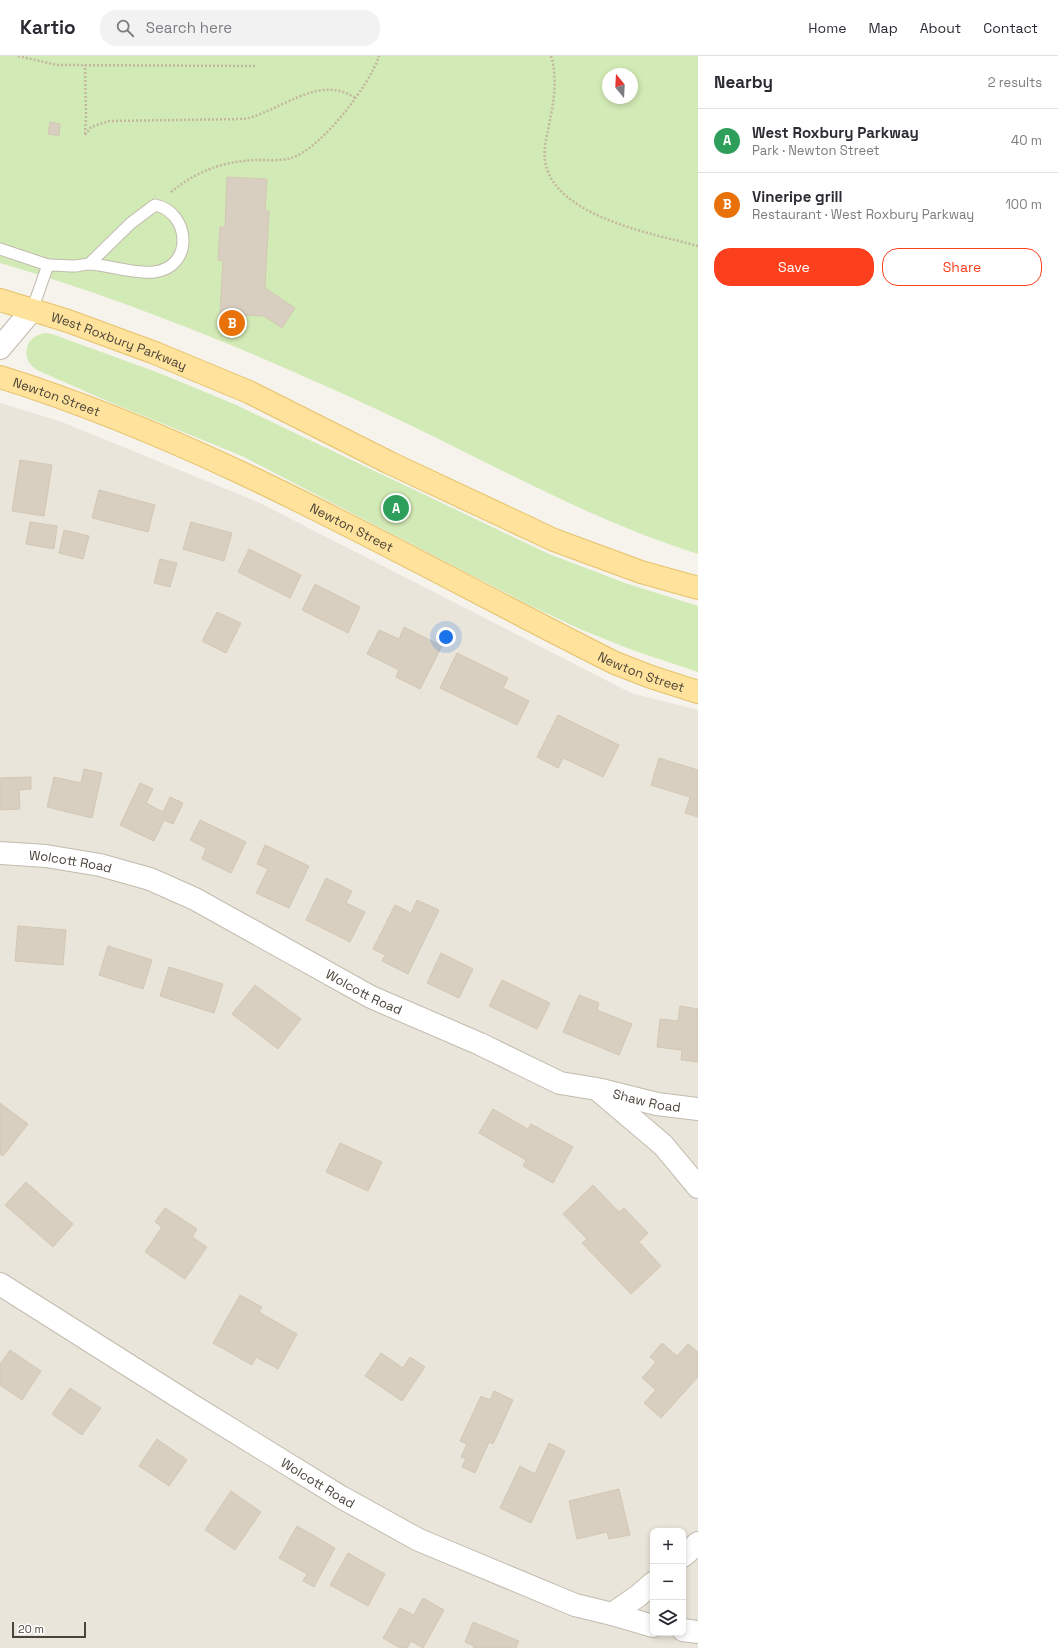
<!DOCTYPE html>
<html lang="en">
<head>
<meta charset="utf-8">
<style>
  :root { --surface:#fff; --page:#f2f2f3; --text:#2b2b33; --muted:#7c7c81; --line:#e1e1e2; --accent:#fc3f1d }
  body { margin:0; font-family:"Space Grotesk",sans-serif; background:var(--page); color:var(--text) }
  .controls { position:absolute; right:12px; bottom:12px; display:grid; overflow:hidden; border-radius:8px; box-shadow:0 2px 6px #0003 }
  .controls button { width:36px; height:36px; display:grid; place-items:center; padding:0; border:0; border-bottom:1px solid var(--line); background:var(--surface); color:var(--text); font:20px sans-serif }
  .compass { position:absolute; left:602px; top:12px; width:36px; height:36px; border-radius:50%; background:var(--surface); box-shadow:0 2px 6px #0003; rotate:342deg }
  .scale { position:absolute; left:12px; bottom:10px; width:74px; box-sizing:border-box; padding-left:4px; border:2px solid #4b4439; border-top:0; font-size:11px; line-height:14px; white-space:nowrap; color:#4b4439; -webkit-text-stroke:3px #fff; paint-order:stroke }
  .you { position:absolute; left:446px; top:581px; width:14px; height:14px; margin:-10px; border:3px solid #fff; border-radius:50%; background:#1a73e8; box-shadow:0 0 0 6px #1a73e833 }
  .badge { display:grid; place-items:center; width:26px; height:26px; border-radius:50%; background:var(--accent); color:#fff; font-size:13px; font-weight:700 }
  .pin { position:absolute; translate:-50% -50%; border:2px solid #fff; box-shadow:0 1px 4px #0006 }
  .list { margin:0; padding:0; list-style:none }
  h2 { display:flex; justify-content:space-between; align-items:center; height:52px; margin:0; padding:0 16px; font-size:17px }
  h2 small { font-size:13px; font-weight:400; color:var(--muted) }
  .list li { display:grid; grid-template-columns:26px 1fr auto; gap:12px; align-items:center; box-sizing:border-box; height:64px; padding:0 16px; border-top:1px solid var(--line) }
  .list b { display:block; font-size:15px; white-space:nowrap }
  .list p { margin:0; font-size:13px; white-space:nowrap; color:var(--muted) }
  .list em { font-size:13px; font-style:normal; color:var(--muted) }
  .actions { display:flex; gap:8px; padding:12px 16px }
  .actions a { flex:1; padding:9px 0; border:1px solid var(--accent); border-radius:16px; text-align:center; font-size:14px; color:var(--accent) }
  .actions .main { background:var(--accent); color:#fff }
  .icon { flex:none; width:22px; height:22px; fill:none; stroke:currentColor; stroke-width:2; stroke-linecap:round; stroke-linejoin:round }
  .map { position:relative; flex:none; width:698px; height:1592px; overflow:hidden }
  header { display:flex; align-items:center; gap:24px; box-sizing:border-box; height:56px; padding:0 20px; background:var(--surface); border-bottom:1px solid var(--line) }
  header strong { font-size:19px }
  nav { display:flex; gap:22px; margin-inline-start:auto; font-size:14px }
  .search { width:280px; height:36px; background:var(--page); display:flex; align-items:center; gap:10px; box-sizing:border-box; padding:0 14px; border-radius:16px; color:var(--muted); font-size:15px }
  main { display:flex }
  aside { flex:1; background:var(--surface) }
  .map>svg:first-child { display:block }
  .residential { fill:#eae5da; fill-rule:evenodd }
  .green { fill:#d2eab5; fill-rule:evenodd }
  .building { fill:#d8cfc1; stroke:#d3c7b4 }
  .lines { fill:none; stroke-linecap:round; stroke-linejoin:round }
  .lane-casing { stroke:#c2bbae; stroke-width:13 }
  .street-casing { stroke:#c2bbae; stroke-width:24 }
  .primary-casing { stroke:#e6c16a; stroke-width:24 }
  .path { stroke:#c4b79f; stroke-width:2.5; stroke-dasharray:2 2; stroke-linecap:butt }
  .lane { stroke:#fff; stroke-width:11 }
  .street { stroke:#fff; stroke-width:22 }
  .primary { stroke:#ffe39c; stroke-width:22 }
  .labels { text-anchor:middle; stroke-width:3; stroke-linejoin:round; paint-order:stroke }
  .street-label { font-size:13px; fill:#4b4439; stroke:#fff }
</style>
</head>
<body>
<header>
<strong>Kartio</strong>
<div class="search"><svg class="icon" aria-label="search" viewBox="0 0 24 24"><circle cx="10" cy="10" r="6"/><path d="M15 15l6 6"/></svg>Search here</div>
<nav><a>Home</a><a>Map</a><a>About</a><a>Contact</a></nav>
</header>
<main>
<div class="map">
<svg width="698" height="1592" viewBox="0 0 698 1592">
  <rect width="100%" height="100%" fill="#f6f3ec"/>
  <path class="residential" d="M0,347L62,366L258,446L631,637L698,654V1592H0ZM653,1475H683V1577H653Z"/>
  <g class="green">
    <path d="M0,0H698V498C597,466 505,415 410,369C277,306 141,248 0,207ZM608,18H632V42H608Z"/>
    <path d="M45,277L52,278L159,317L234,348L549,498L625,527L698,550V616L635,595L582,574L531,550L242,400L107,345L37,314C19,303 25,280 45,277Z"/>
  </g>
  <g class="building">
    <polygon points="50,66 60,68 59,80 48,78"/>
    <polygon points="227,121 267,123 265,155 269,155 265,232 295,252 282,272 264,260 220,258 223,205 218,204 220,171 225,171"/>
    <polygon points="20,404 52,409 44,460 12,455"/>
    <polygon points="99,434 155,449 148,476 92,462"/>
    <polygon points="30,466 57,470 54,493 26,488"/>
    <polygon points="191,466 232,477 224,505 183,493"/>
    <polygon points="64,474 89,480 83,503 59,497"/>
    <polygon points="249,493 301,519 290,542 238,516"/>
    <polygon points="160,503 177,507 170,531 154,527"/>
    <polygon points="315,528 360,551 348,577 302,554"/>
    <polygon points="217,556 241,567 226,597 202,585"/>
    <polygon points="404,571 442,590 420,633 396,621 399,614 367,598 379,574 399,583"/>
    <polygon points="457,597 508,622 503,632 529,645 517,669 440,632"/>
    <polygon points="558,659 619,689 603,721 563,702 558,712 537,701"/>
    <polygon points="659,702 698,714 698,761 685,757 690,741 651,729"/>
    <polygon points="84,713 102,717 92,762 47,751 54,721 81,727"/>
    <polygon points="31,721 31,733 19,734 20,753 0,754 0,722"/>
    <polygon points="140,727 153,733 146,747 163,756 170,741 183,747 173,768 164,764 154,785 120,769"/>
    <polygon points="200,764 246,786 231,817 202,803 206,792 190,784"/>
    <polygon points="265,789 309,810 289,852 256,837 268,813 257,808"/>
    <polygon points="326,822 352,835 346,847 365,856 350,886 306,864"/>
    <polygon points="417,844 439,854 408,918 382,905 385,899 373,893 395,849 411,857"/>
    <polygon points="18,870 66,874 63,909 15,905"/>
    <polygon points="108,890 152,904 143,933 99,919"/>
    <polygon points="441,897 473,913 459,942 427,927"/>
    <polygon points="169,911 223,928 214,957 160,940"/>
    <polygon points="502,924 550,947 537,973 489,950"/>
    <polygon points="255,929 301,963 278,993 232,958"/>
    <polygon points="579,939 599,947 597,954 632,968 619,999 563,976"/>
    <polygon points="680,950 698,953 698,1006 681,1004 682,994 657,991 660,963 678,965"/>
    <polygon points="0,1047 28,1068 3,1100 0,1098"/>
    <polygon points="493,1053 528,1073 531,1068 573,1091 553,1127 523,1110 526,1104 479,1077"/>
    <polygon points="340,1087 382,1106 368,1135 326,1116"/>
    <polygon points="26,1126 73,1168 53,1191 5,1149"/>
    <polygon points="593,1129 619,1156 624,1152 648,1177 639,1186 661,1210 631,1238 582,1187 587,1183 563,1158"/>
    <polygon points="165,1152 197,1173 192,1181 207,1191 185,1223 145,1196 162,1171 155,1166"/>
    <polygon points="240,1239 262,1251 259,1256 297,1278 278,1313 256,1301 252,1309 213,1287"/>
    <polygon points="662,1287 677,1300 688,1288 698,1296 698,1321 661,1362 644,1347 656,1334 642,1322 656,1306 650,1301"/>
    <polygon points="10,1294 41,1315 22,1344 0,1329 0,1308"/>
    <polygon points="381,1297 403,1312 410,1301 425,1311 402,1345 365,1320"/>
    <polygon points="70,1332 101,1352 82,1379 52,1358"/>
    <polygon points="494,1335 513,1344 493,1388 489,1386 475,1417 462,1411 466,1403 461,1401 467,1388 460,1385 481,1340 490,1344"/>
    <polygon points="157,1383 187,1404 169,1430 139,1410"/>
    <polygon points="549,1387 565,1395 531,1467 500,1452 520,1410 535,1418"/>
    <polygon points="619,1433 630,1479 609,1483 607,1476 577,1483 569,1445"/>
    <polygon points="231,1435 261,1456 235,1494 205,1474"/>
    <polygon points="297,1470 335,1492 314,1531 303,1525 307,1518 279,1502"/>
    <polygon points="348,1497 385,1518 368,1550 330,1529"/>
    <polygon points="423,1542 444,1554 423,1592 411,1585 407,1592 400,1592 383,1582 400,1552 414,1559"/>
    <polygon points="473,1566 519,1585 516,1592 473,1592 474,1590 465,1586"/>
  </g>
  <g class="lines">
    <g class="lane-casing">
      <g id="lane">
        <polyline points="0,193 48,209 32,254"/>
        <path d="M48,209C57,209 67,210 76,210C81,209 86,208 91,208C112,210 133,218 154,216C195,211 190,156 155,149L131,167L89,208"/>
      </g>
    </g>
    <g class="street-casing">
      <g id="street">
        <polyline points="0,292 32,254"/>
        <path id="s1" d="M0,797L46,800L100,809L150,823L195,843L371,941L480,988L560,1027L597,1033L663,1089L698,1131"/>
        <path id="s2" d="M601,1034L657,1048L698,1053"/>
        <path id="s3" d="M0,1228L193,1350L341,1441L419,1484L575,1549L612,1558L638,1540L653,1527"/>
        <polyline points="683,1500 698,1487"/>
        <polyline points="612,1558 653,1570"/>
        <polyline points="683,1574 698,1576"/>
      </g>
    </g>
    <g class="primary-casing">
      <g id="primary">
        <path id="s4" d="M0,244L68,265L155,297L249,336L390,407L554,484L641,516L698,532"/>
        <path id="s5" d="M0,321C217,389 413,506 615,607L651,621L698,636"/>
      </g>
    </g>
    <g class="path">
      <polyline points="18,0 57,9 255,10"/>
      <path d="M551,0C560,30 550,60 545,90C536,158 651,177 698,190"/>
      <polyline points="85,78 86,60 85,9"/>
      <path d="M85,79L91,71L109,65L244,63C280,56 319,17 355,42"/>
      <path d="M171,136C197,115 223,105 258,104C268,104 281,105 291,102C321,93 370,29 379,0"/>
    </g>
    <use href="#lane" class="lane"/>
    <use href="#street" class="street"/>
    <use href="#primary" class="primary"/>
  </g>
  <g class="labels">
    <g class="street-label">
      <text dy="5" stroke="none"><textPath href="#s4" startOffset="126">West Roxbury Parkway</textPath></text>
      <text dy="5" stroke="none"><textPath href="#s5" startOffset="60">Newton Street</textPath></text>
      <text dy="5" stroke="none"><textPath href="#s5" startOffset="383">Newton Street</textPath></text>
      <text dy="5" stroke="none"><textPath href="#s5" startOffset="707">Newton Street</textPath></text>
      <text dy="5" stroke="none"><textPath href="#s1" startOffset="71">Wolcott Road</textPath></text>
      <text dy="5" stroke="none"><textPath href="#s1" startOffset="395">Wolcott Road</textPath></text>
      <text dy="5" stroke="none"><textPath href="#s2" startOffset="47">Shaw Road</textPath></text>
      <text dy="5" stroke="none"><textPath href="#s3" startOffset="375">Wolcott Road</textPath></text>
    </g>
  </g>
</svg>
<div class="controls">
<button>+</button>
<button>−</button>
<button><svg class="icon" aria-label="layers" viewBox="0 0 24 24"><path d="M12 4l9 5-9 5-9-5zM3 14l9 5 9-5"/></svg></button>
</div>
<svg class="compass" viewBox="-18 -18 36 36"><path d="M0-13l5 13h-10z" fill="#e53935"/><path d="M0 13l5-13h-10z" fill="#7c7c81"/></svg>
<div class="scale">20 m</div>
<div class="you"></div>
<div class="pin badge" style="left:396px;top:452px;background:#2e9e5b">A</div>
<div class="pin badge" style="left:232px;top:267px;background:#e8710a">B</div>
</div>
<aside>
<h2>Nearby<small>2 results</small></h2>
<ul class="list">
<li><span class="badge" style="background:#2e9e5b">A</span><div><b>West Roxbury Parkway</b><p>Park · Newton Street</p></div><em>40 m</em></li>
<li><span class="badge" style="background:#e8710a">B</span><div><b>Vineripe grill</b><p>Restaurant · West Roxbury Parkway</p></div><em>100 m</em></li>
</ul>
<div class="actions"><a class="main">Save</a><a>Share</a></div>
</aside>
</main>
</body>
</html>
